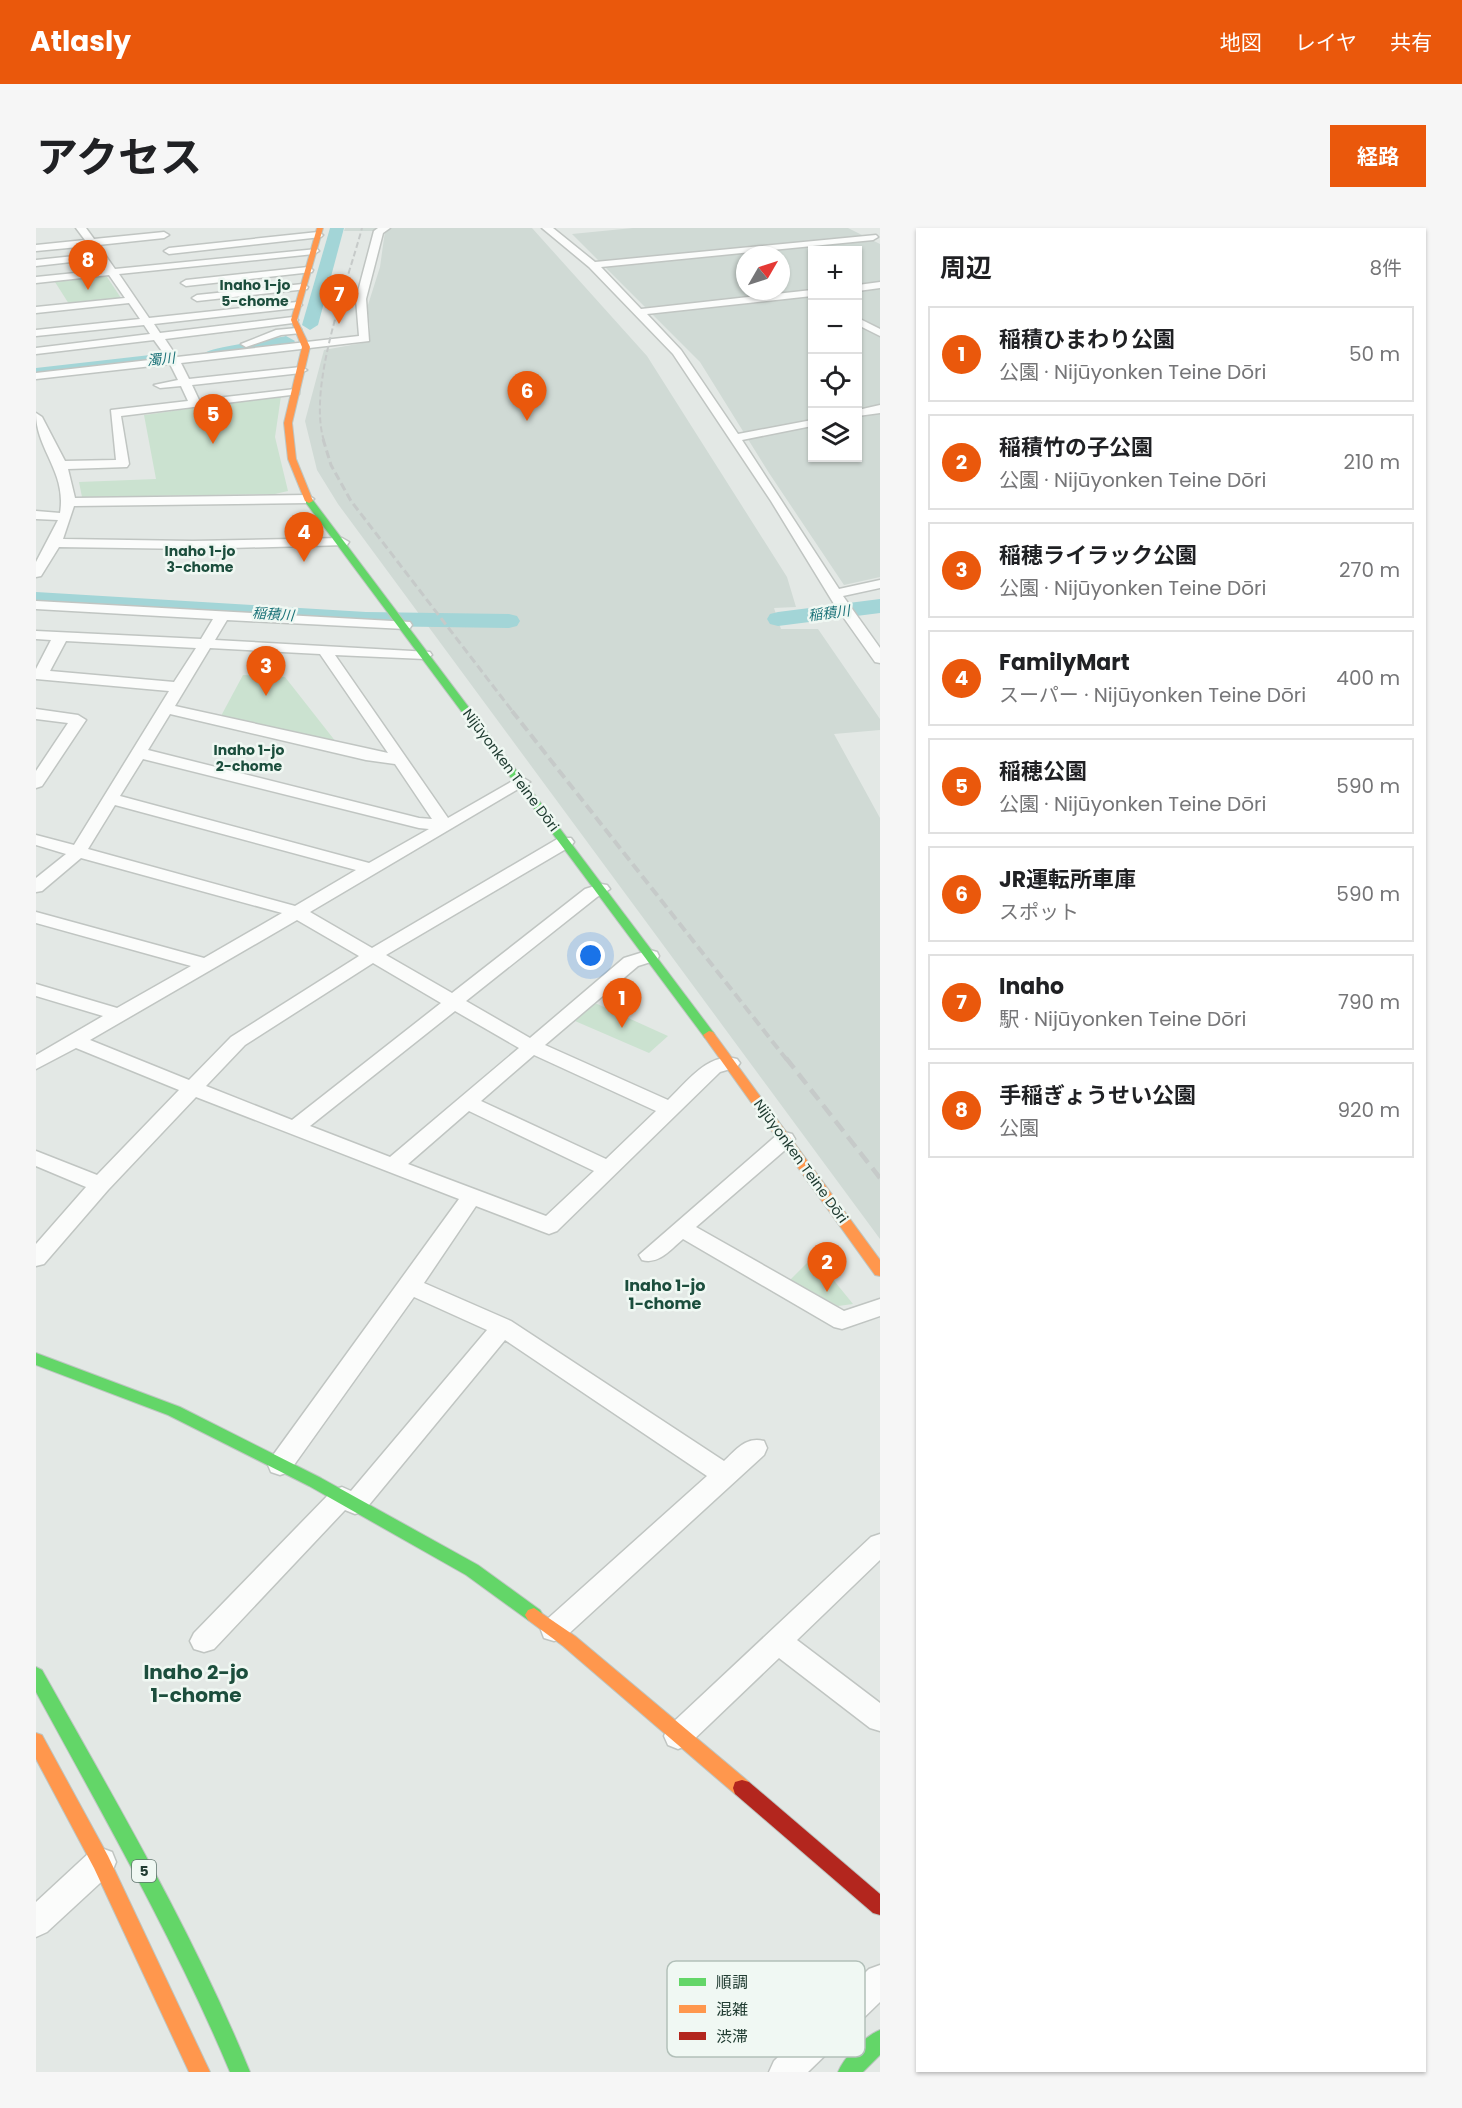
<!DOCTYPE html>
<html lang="ja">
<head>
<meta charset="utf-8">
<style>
  :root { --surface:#fff; --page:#f6f6f6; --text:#202124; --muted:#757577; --line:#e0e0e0; --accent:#ea580c }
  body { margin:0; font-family:Poppins,"Noto Sans JP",sans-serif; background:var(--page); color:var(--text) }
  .controls { position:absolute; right:18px; top:18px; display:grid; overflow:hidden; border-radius:0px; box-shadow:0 2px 4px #0004 }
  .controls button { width:54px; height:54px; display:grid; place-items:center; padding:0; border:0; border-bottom:2px solid var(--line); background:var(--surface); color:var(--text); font:30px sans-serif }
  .compass { position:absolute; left:700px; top:18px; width:54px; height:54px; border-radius:50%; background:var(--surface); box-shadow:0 2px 4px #0004; rotate:51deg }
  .you { position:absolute; left:555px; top:728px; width:21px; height:21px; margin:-15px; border:4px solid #fff; border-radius:50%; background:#1a73e8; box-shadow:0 0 0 9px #1a73e833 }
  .badge { display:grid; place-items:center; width:39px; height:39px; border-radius:50%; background:var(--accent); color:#fff; font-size:20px; font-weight:700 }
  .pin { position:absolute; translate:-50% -50px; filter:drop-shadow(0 2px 3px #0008) }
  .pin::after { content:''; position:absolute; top:32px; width:21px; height:18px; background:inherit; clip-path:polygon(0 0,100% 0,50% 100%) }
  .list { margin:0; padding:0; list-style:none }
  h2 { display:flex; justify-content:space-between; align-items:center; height:78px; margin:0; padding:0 24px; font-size:26px }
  h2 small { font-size:20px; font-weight:400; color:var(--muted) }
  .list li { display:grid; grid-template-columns:39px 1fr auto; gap:18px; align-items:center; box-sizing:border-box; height:96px; margin:0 12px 12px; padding:0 12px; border:2px solid var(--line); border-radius:0px }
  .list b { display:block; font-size:22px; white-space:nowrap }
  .list p { margin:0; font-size:20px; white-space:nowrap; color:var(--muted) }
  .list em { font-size:20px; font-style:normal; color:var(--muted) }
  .icon { flex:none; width:33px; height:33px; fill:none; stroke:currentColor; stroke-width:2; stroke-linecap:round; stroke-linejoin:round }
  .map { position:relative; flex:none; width:844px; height:1844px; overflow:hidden; border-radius:0px }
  header { display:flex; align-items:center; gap:36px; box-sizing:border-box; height:84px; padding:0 30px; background:var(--accent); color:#fff }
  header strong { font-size:28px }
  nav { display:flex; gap:33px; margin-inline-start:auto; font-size:21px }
  .intro { display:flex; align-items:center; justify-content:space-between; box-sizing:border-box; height:144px; padding:0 36px }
  h1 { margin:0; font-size:42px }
  .button { padding:15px 27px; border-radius:0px; background:var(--accent); color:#fff; font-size:21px; font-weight:700 }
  main { display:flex; gap:36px; padding:0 36px }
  aside { flex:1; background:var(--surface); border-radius:0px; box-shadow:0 2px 4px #0004 }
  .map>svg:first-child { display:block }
  .built { fill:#d0dad5; fill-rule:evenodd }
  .green { fill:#cbe2d0 }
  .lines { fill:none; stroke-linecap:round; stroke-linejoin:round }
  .river { fill:#a3d5d7; fill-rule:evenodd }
  .street-casing { stroke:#c0c5c2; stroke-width:3 }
  .fast-casing { stroke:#bec6c2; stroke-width:2 }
  .slow-casing { stroke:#bec6c2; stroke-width:2 }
  .jam-casing { stroke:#bec6c2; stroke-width:2 }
  .street { fill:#fbfcfb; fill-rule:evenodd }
  .fast { fill:#63d668; fill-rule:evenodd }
  .slow { fill:#ff974d; fill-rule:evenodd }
  .jam { fill:#b3261e; fill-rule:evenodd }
  .rail-far3 { stroke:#c6cac9; stroke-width:2; stroke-dasharray:6 3; stroke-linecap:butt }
  .rail-far2 { stroke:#c6cac9; stroke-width:3; stroke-dasharray:8 4; stroke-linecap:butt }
  .rail-far1 { stroke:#c6cac9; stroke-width:4; stroke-dasharray:10 5; stroke-linecap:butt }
  .rail { stroke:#c6cac9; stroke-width:4.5; stroke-dasharray:13 7; stroke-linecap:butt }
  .labels { text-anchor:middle; stroke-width:5; stroke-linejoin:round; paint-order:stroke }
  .far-neighbourhood-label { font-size:14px; font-weight:bold; fill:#1c4e3d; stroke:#f0f8f3 }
  .far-water-label { font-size:14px; font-style:italic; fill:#1a7278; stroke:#f0f8f3 }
  .far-street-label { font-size:14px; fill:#203c32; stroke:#f0f8f3 }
  .shield { fill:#f0f8f3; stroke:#5e746c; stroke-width:1.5 }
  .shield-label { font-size:14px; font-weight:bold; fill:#203c32 }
  .neighbourhood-label { font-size:16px; font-weight:bold; fill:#1c4e3d; stroke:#f0f8f3 }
  .near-neighbourhood-label { font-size:20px; font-weight:bold; fill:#1c4e3d; stroke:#f0f8f3 }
  .key { fill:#f0f8f3; stroke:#b2c0b9; stroke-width:1.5 }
  .key-label { font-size:16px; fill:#203c32 }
</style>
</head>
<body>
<header>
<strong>Atlasly</strong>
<nav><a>地図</a><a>レイヤ</a><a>共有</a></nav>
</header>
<div class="intro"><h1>アクセス</h1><a class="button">経路</a></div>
<main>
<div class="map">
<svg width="844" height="1844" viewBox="0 0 844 1844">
  <rect width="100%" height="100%" fill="#e3e8e5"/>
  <g class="built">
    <polygon points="309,0 496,0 611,128 751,349 760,379 738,380 745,401 782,401 844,491 844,502 798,506 844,590 844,1011 302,276 281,242 269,193 288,122 332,114 334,99 331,80 344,39 349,3 308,3"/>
    <path d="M597,0H812L844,16V349L808,357L733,245L664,134L536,6ZM776,22H822V230H776ZM709,27H745V63H709Z"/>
  </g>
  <g class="green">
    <polygon points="67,48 71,49 85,70 33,76 19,54"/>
    <polygon points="245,168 239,209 252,263 239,266 46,269 43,254 120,251 108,187"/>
    <polygon points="207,447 249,449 300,514 185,488"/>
    <polygon points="559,775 632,808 613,825 539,793"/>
    <polygon points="774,1032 787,1039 817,1076 802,1078 754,1052"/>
  </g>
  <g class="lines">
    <g class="river">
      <polygon points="294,0 308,0 282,97 274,102 266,97"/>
      <path d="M250,108L259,113L256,117C240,121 179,138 169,125C173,120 237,111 250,108Z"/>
      <polygon points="123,126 129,127 132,131 129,135 0,150 0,140"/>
      <polygon points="0,364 330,384 473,386 481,388 484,393 481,398 473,400 330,398 0,378"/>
      <polygon points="844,371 844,385 742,398 734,396 731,391 734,386 742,384"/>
    </g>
    <g class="street-casing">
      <g id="street">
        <path d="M40,0H50L58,11L128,4L133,7L128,10L62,17L79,41L281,21L283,23L278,26L83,46L113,90L261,74L266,77L261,80L118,96L124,105L257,89L262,92L257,95L129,111L141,129L323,108L320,71L338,3L342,0H354L347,5L330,71L333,113L145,135L153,151L265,139L271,142L265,145L156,157L163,172L259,161L263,162V166L85,188L93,236L91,239L32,241L39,270L272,267L278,271L272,275L38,278L27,311L157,313L306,310L313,314L311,317L157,321L23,319L5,348L0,349V334L22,292L0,291V283L24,285C31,244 0,222 0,185L6,189L29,233L80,232L75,182L152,173L145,158L124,160L118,157L142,152L134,136L0,151V145L131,130L118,112L0,126V120L114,106L108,97L0,108V102L104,91L93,75L0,85V79L89,70L73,47L0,55V49L69,42L62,31L0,38V32L58,26L53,18L0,23V17L49,12Z"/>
        <polygon points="506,0 517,0 559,34 840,7 842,9 837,12 565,39 605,81 776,62 776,68 611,86 645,122 702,206 776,192 776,198 706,212 803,361 844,352 844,360 807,368 844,420 844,435 839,434 798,376 735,273 637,126 553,39"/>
        <polygon points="282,4 287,7 285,9 133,26 128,23 133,20"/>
        <polygon points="272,39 277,42 276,44 150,58 145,55 150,52"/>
        <polygon points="844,54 844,60 822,63 822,57"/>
        <polygon points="267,56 272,59 271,61 161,73 156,70 161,67"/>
        <polygon points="822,90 844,101 844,108 822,97"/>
        <polygon points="261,100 265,101 265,105 245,107 210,119 205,116 240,102"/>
        <polygon points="844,177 844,185 822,188 822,182"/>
        <path d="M0,373L374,394L376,397L374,400L369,401L191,392L179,412L394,424L396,427L389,431L299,427L412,590L480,551L486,549L494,554L274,684L336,720L523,610H535L538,614L535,618L350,727L416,765L549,661L565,656L571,657L574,661L561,669L430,773L494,810L588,730L614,722L621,724L623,728L621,732L602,738L509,817L632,872C650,855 673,823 701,831L704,835L701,839L684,844L521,1003L513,1006L505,1003L440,978L388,1055L475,1093L688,1233C700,1222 710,1208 728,1213L731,1220L728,1227L528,1410L518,1413L508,1410L505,1402L508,1394L671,1248L469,1112L328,1283L319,1286L309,1282L178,1421L168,1424L158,1421L154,1413L158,1405L297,1262L306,1259L315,1263L451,1102L378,1069L253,1244L244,1247L235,1244L232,1237L235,1230L423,971L160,869L72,962L8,1036L0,1038V1016L50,959L0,938V923L61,947L143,862L40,820L0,841V827L67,788L0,768V756L81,780L155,738L0,695V684L168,730L246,685L45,630L6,663L0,664V650L30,626L0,617V607L38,617L133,463L0,451V441L15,412L0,411V403L165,411L177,391L0,381ZM30,413L160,420L138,454L14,443ZM174,420L284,426L352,525L139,478ZM134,486L330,532L359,536L396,591L383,590L112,522ZM107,531L383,600L393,601L333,635L84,568ZM79,577L320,642L259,678L52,621ZM261,692L323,728L195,809L153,852L54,812ZM337,735L405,775L256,892L170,858L209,817ZM419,783L483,820L354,929L274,898ZM498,827L620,883L570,931L445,873ZM433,883L558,943L510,988L372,936Z"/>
        <polygon points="0,481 42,487 50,492 6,558 0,560 0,543 32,495 0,491"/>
        <path d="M749,904L756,906L759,911L756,916L660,999L808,1083L844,1071V1088L806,1101L798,1099L647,1011C635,1021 623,1037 606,1032L603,1027L742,906Z"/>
        <polygon points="844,1306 844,1332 761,1412 844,1475 844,1503 834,1500 743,1430 652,1517 642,1521 632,1517 628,1508 632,1499 835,1309"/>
        <polygon points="65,1620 76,1624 80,1634 76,1644 11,1704 0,1709 0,1674 54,1624"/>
        <polygon points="844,1737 844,1774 772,1844 733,1844 738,1833 833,1741"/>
      </g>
    </g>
    <g class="fast-casing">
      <g id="fast">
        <polygon points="270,271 276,271 677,804 679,807 677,810 669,810 270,275"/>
        <polygon points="0,1125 144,1179 285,1250 442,1337 504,1382 507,1387 504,1392 498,1394 492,1392 430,1347 273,1258 132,1187 0,1137"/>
        <path d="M0,1439L6,1442C80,1574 157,1704 214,1844H194C139,1713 68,1589 0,1464Z"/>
        <path d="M844,1802V1827L827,1844H802C808,1829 829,1808 844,1802Z"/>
      </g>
    </g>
    <g class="slow-casing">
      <g id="slow">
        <polygon points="281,0 287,0 261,92 274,119 256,195 260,231 277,273 273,275 269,273 252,231 248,195 266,119 255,92"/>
        <polygon points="673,803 677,804 844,1032 844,1048 839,1047 669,810 667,807"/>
        <polygon points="498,1380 539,1408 713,1554 715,1560 713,1566 706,1568 699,1566 527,1418 492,1392 489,1387 492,1382"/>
        <polygon points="0,1505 6,1507 72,1628 174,1844 153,1844 58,1640 0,1531"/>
      </g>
    </g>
    <g class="jam-casing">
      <polygon id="jam" points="706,1552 713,1554 844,1666 844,1687 837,1685 699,1566 697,1560 699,1554"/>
    </g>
    <use href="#street" class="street"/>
    <use href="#fast" class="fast"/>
    <use href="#slow" class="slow"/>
    <use href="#jam" class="jam"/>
    <path class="rail-far3" d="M288,213C271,158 311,56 326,0"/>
    <polyline class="rail-far2" points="287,211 295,237 315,273 477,484"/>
    <polyline class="rail-far1" points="476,483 751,832"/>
    <polyline class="rail" points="750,830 844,950"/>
  </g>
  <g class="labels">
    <g class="far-neighbourhood-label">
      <text x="219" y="62">Inaho 1-jo<tspan x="219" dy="16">5-chome</tspan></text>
      <text x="164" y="328">Inaho 1-jo<tspan x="164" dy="16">3-chome</tspan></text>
      <text x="213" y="527">Inaho 1-jo<tspan x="213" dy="16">2-chome</tspan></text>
    </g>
    <g class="far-water-label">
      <text transform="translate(125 131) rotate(-6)" y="5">濁川</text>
      <text transform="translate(793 385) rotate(-7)" y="5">稲積川</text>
      <text transform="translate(237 386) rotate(4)" y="5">稲積川</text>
    </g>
    <g class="far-street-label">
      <text transform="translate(475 542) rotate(53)" y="5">Nijūyonken Teine Dōri</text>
      <text transform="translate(765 933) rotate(54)" y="5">Nijūyonken Teine Dōri</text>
    </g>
    <rect class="shield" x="96" y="1632" width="24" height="22" rx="4.5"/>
    <g class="shield-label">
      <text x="108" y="1648">5</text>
    </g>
    <g class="neighbourhood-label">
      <text x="629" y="1063">Inaho 1-jo<tspan x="629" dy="18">1-chome</tspan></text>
    </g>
    <g class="near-neighbourhood-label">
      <text x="160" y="1451">Inaho 2-jo<tspan x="160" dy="23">1-chome</tspan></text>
    </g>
  </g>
  <rect x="631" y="1733" width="198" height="96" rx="9" class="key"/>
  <rect x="643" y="1750" width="27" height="8" fill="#63d668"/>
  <rect x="643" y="1777" width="27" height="8" fill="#ff974d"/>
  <rect x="643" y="1804" width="27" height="8" fill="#b3261e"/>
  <g class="key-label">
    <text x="680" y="1760">順調</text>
    <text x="680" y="1787">混雑</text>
    <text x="680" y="1814">渋滞</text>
  </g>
</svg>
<div class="controls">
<button>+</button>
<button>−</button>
<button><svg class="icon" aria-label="locate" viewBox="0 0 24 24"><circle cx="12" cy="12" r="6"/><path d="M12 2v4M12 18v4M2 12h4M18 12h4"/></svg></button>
<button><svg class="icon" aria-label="layers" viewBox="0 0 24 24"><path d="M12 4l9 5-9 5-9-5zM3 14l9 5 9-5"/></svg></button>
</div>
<svg class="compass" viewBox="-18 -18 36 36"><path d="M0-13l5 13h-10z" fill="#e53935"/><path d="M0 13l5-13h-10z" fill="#757577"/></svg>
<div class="you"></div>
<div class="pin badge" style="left:586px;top:800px">1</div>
<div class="pin badge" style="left:791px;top:1064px">2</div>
<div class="pin badge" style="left:230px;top:468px">3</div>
<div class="pin badge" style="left:268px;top:334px">4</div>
<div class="pin badge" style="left:177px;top:216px">5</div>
<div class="pin badge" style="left:491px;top:193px">6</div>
<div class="pin badge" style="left:303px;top:96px">7</div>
<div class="pin badge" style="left:52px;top:62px">8</div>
</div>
<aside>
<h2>周辺<small>8件</small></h2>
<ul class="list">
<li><span class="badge">1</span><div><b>稲積ひまわり公園</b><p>公園 · Nijūyonken Teine Dōri</p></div><em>50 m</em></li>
<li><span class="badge">2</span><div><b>稲積竹の子公園</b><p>公園 · Nijūyonken Teine Dōri</p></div><em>210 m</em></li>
<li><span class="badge">3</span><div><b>稲穂ライラック公園</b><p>公園 · Nijūyonken Teine Dōri</p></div><em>270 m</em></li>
<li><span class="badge">4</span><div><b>FamilyMart</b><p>スーパー · Nijūyonken Teine Dōri</p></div><em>400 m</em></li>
<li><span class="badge">5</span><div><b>稲穂公園</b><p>公園 · Nijūyonken Teine Dōri</p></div><em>590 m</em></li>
<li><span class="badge">6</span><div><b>JR運転所車庫</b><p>スポット</p></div><em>590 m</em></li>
<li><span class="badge">7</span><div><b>Inaho</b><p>駅 · Nijūyonken Teine Dōri</p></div><em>790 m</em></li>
<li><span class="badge">8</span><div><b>手稲ぎょうせい公園</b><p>公園</p></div><em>920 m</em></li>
</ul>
</aside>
</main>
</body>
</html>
